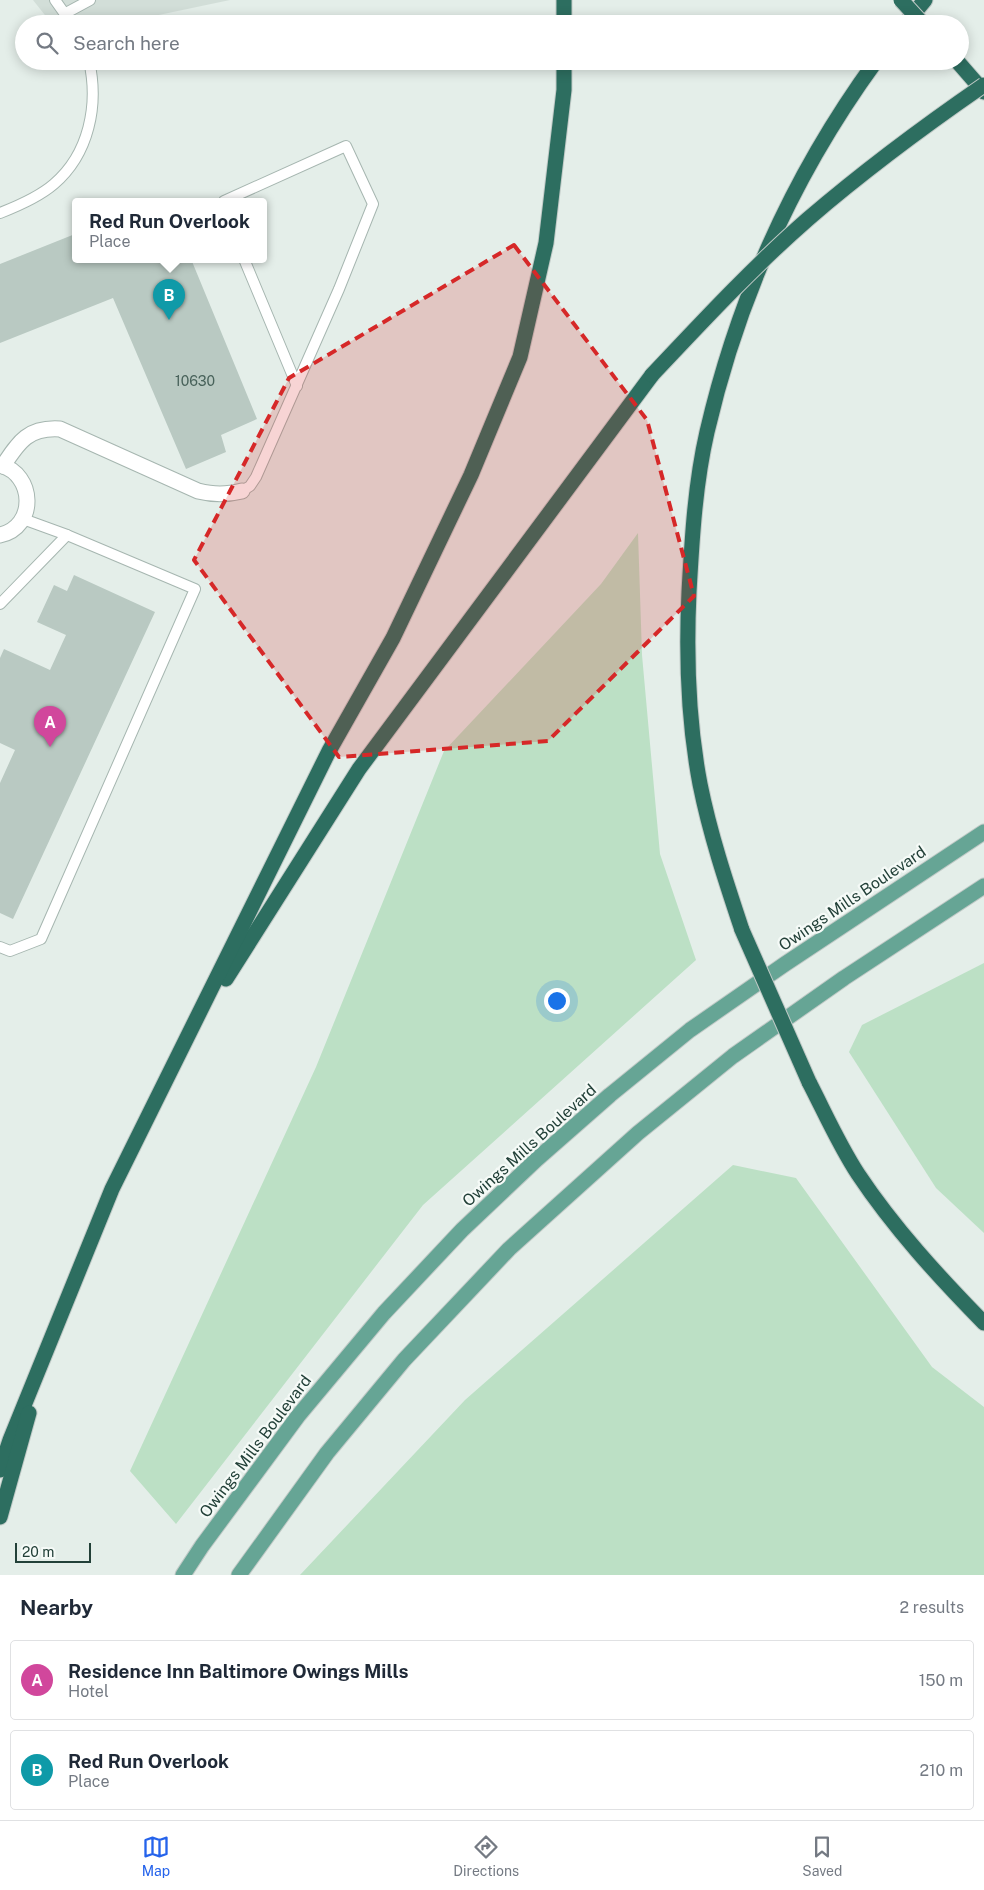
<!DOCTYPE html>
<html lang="en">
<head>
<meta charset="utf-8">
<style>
  :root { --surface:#fff; --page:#f2f2f3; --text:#1f2937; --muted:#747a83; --line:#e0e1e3; --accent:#2563eb }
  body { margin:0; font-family:"Public Sans",sans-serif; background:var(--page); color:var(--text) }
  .scale { position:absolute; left:15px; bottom:12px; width:76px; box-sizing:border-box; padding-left:5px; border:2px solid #224038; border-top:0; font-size:14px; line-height:18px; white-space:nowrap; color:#224038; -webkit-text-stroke:4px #f5faf7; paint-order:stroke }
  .you { position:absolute; left:556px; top:1000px; width:18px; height:18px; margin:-12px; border:4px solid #fff; border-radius:50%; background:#1a73e8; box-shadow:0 0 0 8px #1a73e833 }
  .badge { display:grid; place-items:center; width:32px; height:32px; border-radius:50%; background:var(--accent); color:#fff; font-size:16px; font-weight:700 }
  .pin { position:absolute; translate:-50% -41px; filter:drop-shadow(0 1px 2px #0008) }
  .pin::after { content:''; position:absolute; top:26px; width:18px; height:15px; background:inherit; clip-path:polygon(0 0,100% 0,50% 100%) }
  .popup { position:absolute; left:72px; top:198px; width:195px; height:65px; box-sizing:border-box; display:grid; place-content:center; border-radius:5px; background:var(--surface); filter:drop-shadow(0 1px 4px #0005); font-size:16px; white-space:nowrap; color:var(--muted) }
  .popup b { font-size:19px; color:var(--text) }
  .popup::after { content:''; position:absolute; left:50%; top:100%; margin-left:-10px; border:10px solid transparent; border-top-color:var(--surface) }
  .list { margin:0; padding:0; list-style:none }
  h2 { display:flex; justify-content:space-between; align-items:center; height:65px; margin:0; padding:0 20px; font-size:21px }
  h2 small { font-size:16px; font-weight:400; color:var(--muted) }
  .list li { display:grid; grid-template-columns:32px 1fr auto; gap:15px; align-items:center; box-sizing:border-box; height:80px; margin:0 10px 10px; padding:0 10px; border:1px solid var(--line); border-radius:5px }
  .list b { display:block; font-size:19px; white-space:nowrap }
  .list p { margin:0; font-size:16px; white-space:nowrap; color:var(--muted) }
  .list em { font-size:16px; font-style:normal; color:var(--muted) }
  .icon { flex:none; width:28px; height:28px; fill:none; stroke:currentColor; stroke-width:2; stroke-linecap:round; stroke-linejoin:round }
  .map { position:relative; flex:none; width:984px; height:1575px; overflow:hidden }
  .search { position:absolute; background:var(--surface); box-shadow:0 2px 12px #0003; left:15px; right:15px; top:15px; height:55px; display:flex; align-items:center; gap:12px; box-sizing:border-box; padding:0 18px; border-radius:28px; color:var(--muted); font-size:19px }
  .sheet { height:245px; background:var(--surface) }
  nav { display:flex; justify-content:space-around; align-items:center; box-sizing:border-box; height:70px; border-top:1px solid var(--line); background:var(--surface); font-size:14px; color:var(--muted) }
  nav a { display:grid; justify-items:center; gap:2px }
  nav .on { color:var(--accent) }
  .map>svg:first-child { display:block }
  .built { fill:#d2ded8 }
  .green { fill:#bce0c5 }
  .building { fill:#b9c9c2 }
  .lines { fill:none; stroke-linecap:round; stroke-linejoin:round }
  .service-casing { stroke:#a6b6b0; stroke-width:12 }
  .minor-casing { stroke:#a6b6b0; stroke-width:17 }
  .primary-casing { stroke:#c1cac7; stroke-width:17 }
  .motorway-casing { stroke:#c1cac7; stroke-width:17 }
  .service { stroke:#fff; stroke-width:10 }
  .minor { stroke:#fff; stroke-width:15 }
  .primary { stroke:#66a595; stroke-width:15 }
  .motorway { stroke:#2d6e60; stroke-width:15 }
  .motorway-bridge-casing { stroke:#c1cac7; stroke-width:17; stroke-linecap:butt }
  .motorway-bridge { stroke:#2d6e60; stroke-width:15 }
  .marked { fill:#d62828; fill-opacity:0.2; stroke:#d62828; stroke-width:4; stroke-dasharray:10 6; stroke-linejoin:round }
  .labels { text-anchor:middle; stroke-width:4.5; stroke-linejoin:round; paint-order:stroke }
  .number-label { font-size:14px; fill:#48625a }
  .street-label { font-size:16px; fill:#224038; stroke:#f5faf7 }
</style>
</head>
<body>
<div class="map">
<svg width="984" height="1575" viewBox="0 0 984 1575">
  <rect width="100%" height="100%" fill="#e4eee9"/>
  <polygon class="built" points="33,0 230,0 116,24 52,24"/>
  <g class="green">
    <polygon points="638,533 642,655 660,854 696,960 423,1205 176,1524 130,1471 316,1067 444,751 601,584"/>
    <polygon points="984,963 984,1233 936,1188 849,1052 862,1025"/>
    <polygon points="733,1165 796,1178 932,1367 984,1407 984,1575 300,1575 465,1400"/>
  </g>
  <g class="building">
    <polygon points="75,234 75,259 191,259 257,419 221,435 226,452 186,469 113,298 0,343 0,264"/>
    <polygon points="74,575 155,612 13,919 0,913 0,783 15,750 0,743 0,658 4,649 50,670 66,635 37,622 54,585 67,591"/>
  </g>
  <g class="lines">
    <g class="service-casing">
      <g id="service">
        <polyline points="55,0 72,24"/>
        <polyline points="66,13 90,0"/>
        <polyline points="224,201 346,146 373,204 339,289 256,477 250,486 242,491"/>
        <path d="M0,213C18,206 39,197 54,184C89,154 99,105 89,61"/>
        <polyline points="244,259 297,386"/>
        <polyline points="0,604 67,535"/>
        <polyline points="0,947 10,951 41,939 195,589 67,535 23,519"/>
      </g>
    </g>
    <g class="minor-casing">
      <g id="minor">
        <path d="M0,465C35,474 37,527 0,535"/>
        <path d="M3,466C19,441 29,427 60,429L198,491C214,495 226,495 242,491"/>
      </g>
    </g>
    <g class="primary-casing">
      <g id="primary">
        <polyline points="183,1575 202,1546 298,1416 384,1313 462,1230 537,1159 610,1095 690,1030 785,964 984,832"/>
        <polyline points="239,1575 327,1453 404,1360 509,1249 638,1133 733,1056 844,978 984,886"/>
      </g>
    </g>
    <g class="motorway-casing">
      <g id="motorway">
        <polyline points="564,0 564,24"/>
        <polyline points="905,24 925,0"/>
        <polyline points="957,61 984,92"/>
        <path d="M742,930C726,882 710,834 700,784C688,721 686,656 689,592C692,539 695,484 707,432C738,298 795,172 876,61"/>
        <polyline points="226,979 359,769 652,375"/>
        <path d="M809,1082C825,1113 839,1145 858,1174C894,1228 938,1276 984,1323"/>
        <polyline points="0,1470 10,1440 112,1189 329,751 393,638 471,475 520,357 546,243 564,90 564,61"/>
        <polyline points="0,1517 29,1413"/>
      </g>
    </g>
    <use href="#service" class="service"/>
    <use href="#minor" class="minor"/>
    <use href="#primary" class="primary"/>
    <use href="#motorway" class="motorway"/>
    <g class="motorway-bridge-casing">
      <g id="motorway-bridge">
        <polyline points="901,0 923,24"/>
        <path d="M652,375C702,322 753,267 808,219C864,171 923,127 984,85"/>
        <polyline points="742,930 809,1082"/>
      </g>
    </g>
    <use href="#motorway-bridge" class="motorway-bridge"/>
  </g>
  <path class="marked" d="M514,245L647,420L694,596L548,741L339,757L194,560L289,378Z"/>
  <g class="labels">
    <g class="number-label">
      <text x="195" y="386">10630</text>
    </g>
    <g class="street-label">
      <text transform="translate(852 898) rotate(-34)" y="6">Owings Mills Boulevard</text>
      <text transform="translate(529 1145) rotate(-42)" y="6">Owings Mills Boulevard</text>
      <text transform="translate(255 1446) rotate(-53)" y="6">Owings Mills Boulevard</text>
    </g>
  </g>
</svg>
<div class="scale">20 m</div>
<div class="you"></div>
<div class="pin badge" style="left:50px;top:747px;background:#d1479c">A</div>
<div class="pin badge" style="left:169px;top:320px;background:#0f9aa8">B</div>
<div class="popup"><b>Red Run Overlook</b>Place</div>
<div class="search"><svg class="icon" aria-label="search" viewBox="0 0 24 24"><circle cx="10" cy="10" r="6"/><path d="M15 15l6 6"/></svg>Search here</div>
</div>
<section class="sheet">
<h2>Nearby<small>2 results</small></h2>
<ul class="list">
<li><span class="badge" style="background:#d1479c">A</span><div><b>Residence Inn Baltimore Owings Mills</b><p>Hotel</p></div><em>150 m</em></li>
<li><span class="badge" style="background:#0f9aa8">B</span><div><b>Red Run Overlook</b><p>Place</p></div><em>210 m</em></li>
</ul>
</section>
<nav>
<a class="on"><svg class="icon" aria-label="map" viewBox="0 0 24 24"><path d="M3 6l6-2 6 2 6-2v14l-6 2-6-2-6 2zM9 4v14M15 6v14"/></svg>Map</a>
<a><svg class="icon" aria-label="directions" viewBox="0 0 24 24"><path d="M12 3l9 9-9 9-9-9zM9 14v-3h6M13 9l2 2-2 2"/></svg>Directions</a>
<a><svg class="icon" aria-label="saved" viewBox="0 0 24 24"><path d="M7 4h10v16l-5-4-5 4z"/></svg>Saved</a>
</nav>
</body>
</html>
